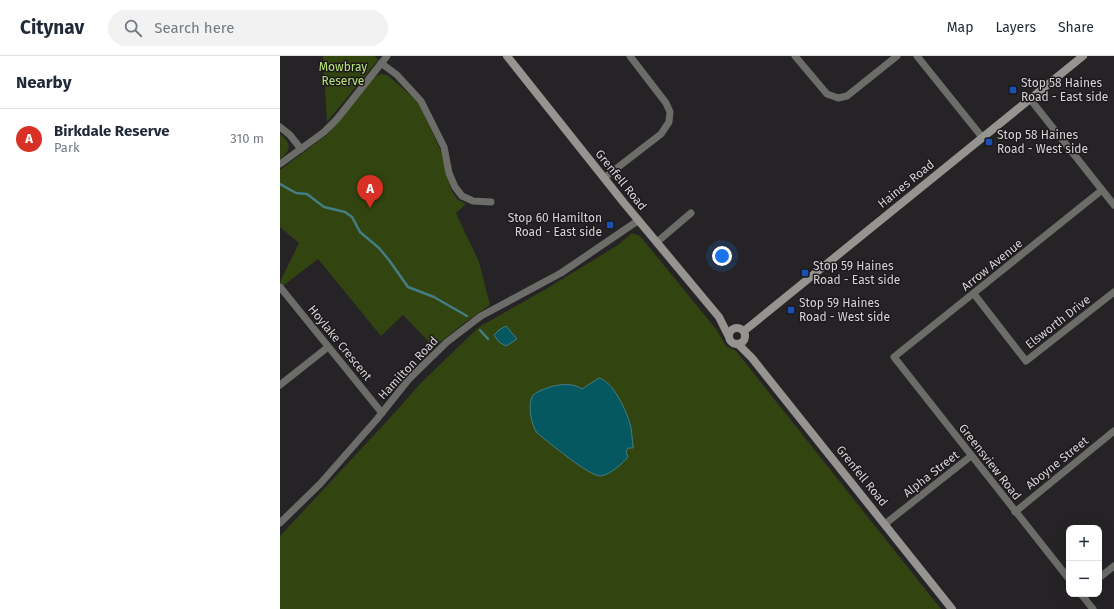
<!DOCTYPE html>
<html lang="en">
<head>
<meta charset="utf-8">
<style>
  :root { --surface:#fff; --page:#f2f2f3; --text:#1f2937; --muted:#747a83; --line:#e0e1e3; --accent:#d93025 }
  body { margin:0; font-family:"Fira Sans",sans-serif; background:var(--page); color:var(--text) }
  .controls { position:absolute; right:12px; bottom:12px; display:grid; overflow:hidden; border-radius:8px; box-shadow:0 4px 16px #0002 }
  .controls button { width:36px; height:36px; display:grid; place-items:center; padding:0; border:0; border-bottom:1px solid var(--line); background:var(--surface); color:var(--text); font:20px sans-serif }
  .you { position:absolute; left:442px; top:200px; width:14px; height:14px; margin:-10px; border:3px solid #fff; border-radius:50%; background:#1a73e8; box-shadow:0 0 0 6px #1a73e833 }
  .badge { display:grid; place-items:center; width:26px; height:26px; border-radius:50%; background:var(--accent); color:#fff; font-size:13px; font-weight:700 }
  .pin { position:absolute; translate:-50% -33px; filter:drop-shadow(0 1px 2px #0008) }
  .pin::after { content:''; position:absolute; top:21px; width:14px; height:12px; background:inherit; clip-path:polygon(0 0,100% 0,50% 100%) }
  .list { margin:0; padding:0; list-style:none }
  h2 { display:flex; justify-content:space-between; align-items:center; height:52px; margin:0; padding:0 16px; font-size:17px }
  h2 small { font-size:13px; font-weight:400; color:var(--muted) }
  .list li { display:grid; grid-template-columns:26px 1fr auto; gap:12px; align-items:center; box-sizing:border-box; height:60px; padding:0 16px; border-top:1px solid var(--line) }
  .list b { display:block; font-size:15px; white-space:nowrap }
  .list p { margin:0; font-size:13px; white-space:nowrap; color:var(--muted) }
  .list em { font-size:13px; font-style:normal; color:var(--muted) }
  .icon { flex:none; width:22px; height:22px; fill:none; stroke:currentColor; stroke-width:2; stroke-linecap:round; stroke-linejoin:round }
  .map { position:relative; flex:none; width:834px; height:553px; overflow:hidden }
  header { display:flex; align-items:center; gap:24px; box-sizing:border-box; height:56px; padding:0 20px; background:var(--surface); border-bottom:1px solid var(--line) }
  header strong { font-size:19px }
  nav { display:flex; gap:22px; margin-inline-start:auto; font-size:14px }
  .search { width:280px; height:36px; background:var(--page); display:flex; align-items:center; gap:10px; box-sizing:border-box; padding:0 14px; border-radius:22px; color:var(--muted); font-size:15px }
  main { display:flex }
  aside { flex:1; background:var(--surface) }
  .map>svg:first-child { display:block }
  .green { fill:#324410 }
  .water { fill:#065860; stroke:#447d83 }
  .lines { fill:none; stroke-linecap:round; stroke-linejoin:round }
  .stream { stroke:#447d83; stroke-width:2.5 }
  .street { stroke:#6c6c69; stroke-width:7 }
  .secondary { stroke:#959490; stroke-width:8 }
  .transit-dot { fill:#1a4fb4; stroke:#1d191d; stroke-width:1.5 }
  .labels { text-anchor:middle; stroke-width:3; stroke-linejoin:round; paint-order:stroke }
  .park-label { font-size:12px; fill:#b7e274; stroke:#1d191d }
  .poi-label { font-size:12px; fill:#d4d2d4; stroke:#1d191d; text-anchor:start }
  .street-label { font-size:12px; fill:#d4d2d4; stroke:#1d191d }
</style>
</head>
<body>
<header>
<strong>Citynav</strong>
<div class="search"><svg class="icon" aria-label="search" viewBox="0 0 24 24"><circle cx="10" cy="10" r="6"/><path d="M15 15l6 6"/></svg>Search here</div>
<nav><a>Map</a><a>Layers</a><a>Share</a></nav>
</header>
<main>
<aside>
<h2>Nearby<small></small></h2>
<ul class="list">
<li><span class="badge">A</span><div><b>Birkdale Reserve</b><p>Park</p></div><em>310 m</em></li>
</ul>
</aside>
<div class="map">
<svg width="834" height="553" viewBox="0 0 834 553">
  <rect width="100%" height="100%" fill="#262326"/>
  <g class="green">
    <polygon points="43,0 95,0 98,4 47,66"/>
    <polygon points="100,18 107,19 112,23 138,46 160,93 171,134 177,143 186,148 176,157 199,206 210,249 183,268 154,291 123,259 101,280 38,203 3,230 0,226 19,187 0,171 0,114 48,78 92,23"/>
    <path d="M0,78C12,87 11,95 0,103Z"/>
    <polygon points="352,177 360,180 436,273 446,290 456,295 661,553 0,553 0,480 109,363 141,327 199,271 266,233 338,189"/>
  </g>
  <g class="water">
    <polygon points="226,270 237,283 226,290 219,286 214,279 219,274"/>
    <path d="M319,322C333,325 347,356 350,368C352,374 352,383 353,390V392H348L346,395L348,401C343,407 330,419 321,420C308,420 269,386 257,377C251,368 247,348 253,339C265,330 290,324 302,333Z"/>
  </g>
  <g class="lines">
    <g class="stream">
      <polyline points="0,128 16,137 27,138 44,151 65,156 72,161 80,176 99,192 109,204 128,231 154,241 187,260"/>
      <polyline points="200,274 208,283"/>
    </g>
    <g class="street">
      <polyline points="515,0 547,38 558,42 567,40 617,0"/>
      <polyline points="637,0 702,81"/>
      <polyline points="101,7 117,19 141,45 164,91 169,117 175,131 182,140 193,145 211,146"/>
      <polyline points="750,43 834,149"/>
      <polyline points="0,71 10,79 21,93"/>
      <polyline points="0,108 44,76 57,63 107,0"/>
      <polyline points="324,122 381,78 389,66 390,56 386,47 350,0"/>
      <polyline points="377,186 411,157"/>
      <polyline points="0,231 102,357"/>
      <polyline points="694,238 746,305 834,236"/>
      <polyline points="0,329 48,291"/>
      <polyline points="735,456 834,375"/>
      <polyline points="0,467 40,428 97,363 129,323 167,286 201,260 281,217 359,164"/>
      <polyline points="605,468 691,400"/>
      <polyline points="819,522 834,510"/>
      <polyline points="789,523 614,301 822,134"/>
      <polyline points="801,538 813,553"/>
    </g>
    <g class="secondary">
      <polyline points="227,0 344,147 439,261 448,279"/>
      <circle cx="457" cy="280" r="8"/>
      <polyline points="464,275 803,0"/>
      <polyline points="458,288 472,302 672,553"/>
    </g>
  </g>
  <g class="transit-dot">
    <rect x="729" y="30" width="8" height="8" rx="2"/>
    <rect x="705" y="82" width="8" height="8" rx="2"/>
    <rect x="326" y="165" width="8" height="8" rx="2"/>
    <rect x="521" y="213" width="8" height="8" rx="2"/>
    <rect x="507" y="250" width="8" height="8" rx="2"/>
  </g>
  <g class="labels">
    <g class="park-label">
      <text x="63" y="15">Mowbray<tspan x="63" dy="14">Reserve</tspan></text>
    </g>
    <g class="poi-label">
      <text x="741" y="31">Stop 58 Haines<tspan x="741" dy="14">Road - East side</tspan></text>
      <text x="717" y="83">Stop 58 Haines<tspan x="717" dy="14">Road - West side</tspan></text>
      <text x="322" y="166" text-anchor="end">Stop 60 Hamilton<tspan x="322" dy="14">Road - East side</tspan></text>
      <text x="533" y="214">Stop 59 Haines<tspan x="533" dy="14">Road - East side</tspan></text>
      <text x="519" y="251">Stop 59 Haines<tspan x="519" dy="14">Road - West side</tspan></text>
    </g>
    <g class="street-label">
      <text transform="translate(341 124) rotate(51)" y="4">Grenfell Road</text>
      <text transform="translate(626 128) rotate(-39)" y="4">Haines Road</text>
      <text transform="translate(712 209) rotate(-39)" y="4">Arrow Avenue</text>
      <text transform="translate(778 266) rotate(-38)" y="4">Elsworth Drive</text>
      <text transform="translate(60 287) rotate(51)" y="4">Hoylake Crescent</text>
      <text transform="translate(128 312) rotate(-47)" y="4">Hamilton Road</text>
      <text transform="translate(710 406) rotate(52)" y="4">Greensview Road</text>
      <text transform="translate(777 407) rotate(-39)" y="4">Aboyne Street</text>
      <text transform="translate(651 418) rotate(-38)" y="4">Alpha Street</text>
      <text transform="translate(582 420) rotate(51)" y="4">Grenfell Road</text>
    </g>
  </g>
</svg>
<div class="controls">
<button>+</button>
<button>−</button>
</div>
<div class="you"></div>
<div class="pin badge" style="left:90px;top:152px">A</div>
</div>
</main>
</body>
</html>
